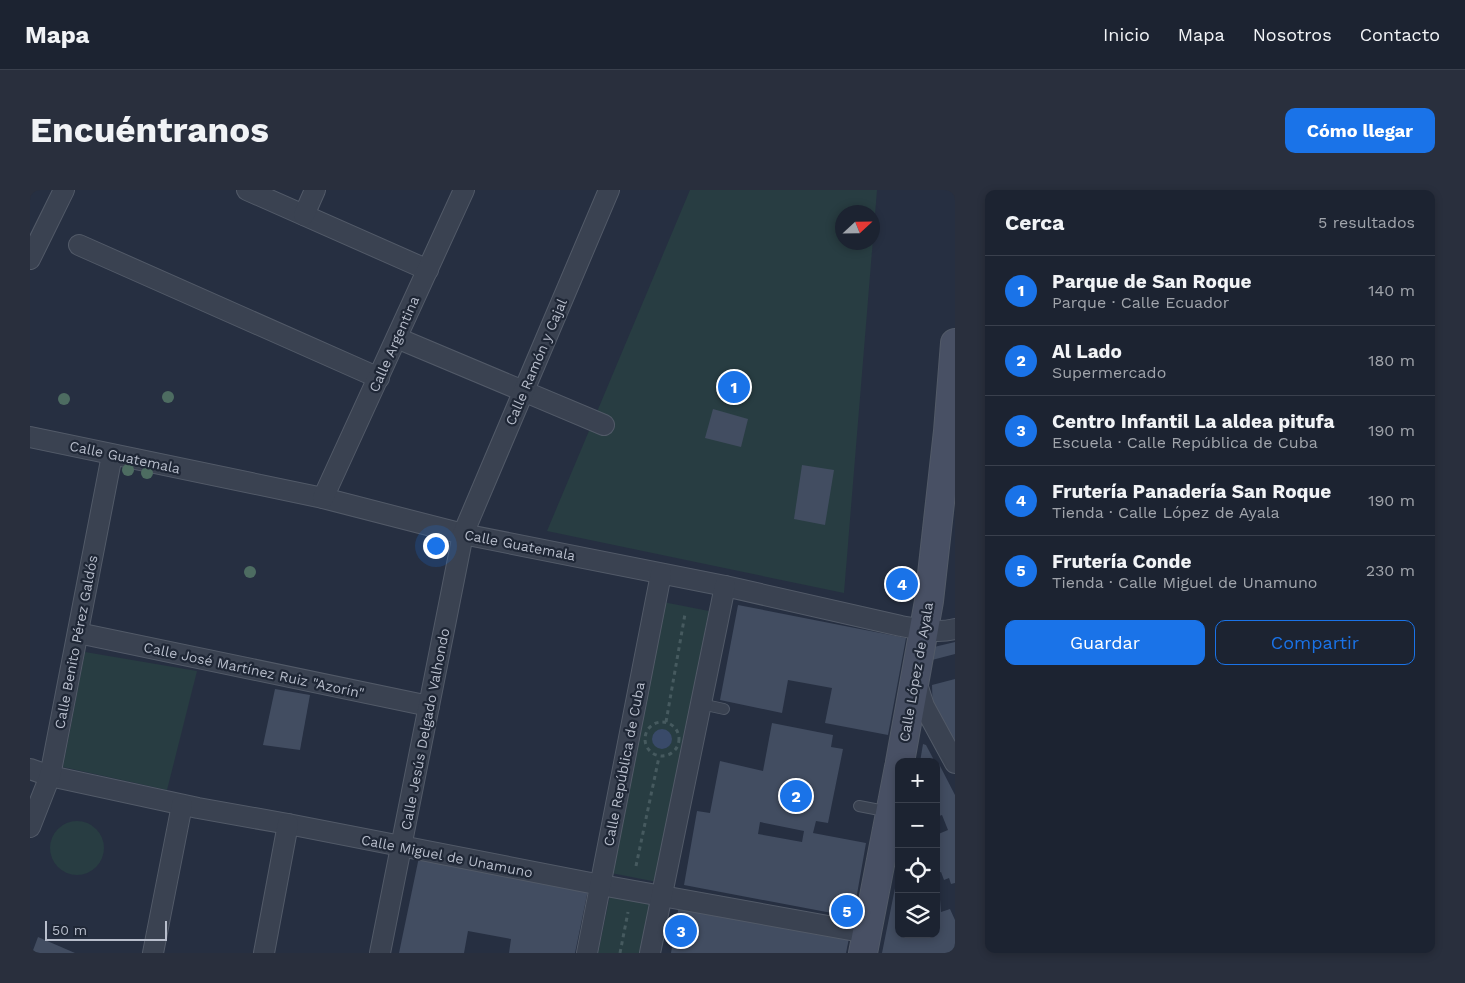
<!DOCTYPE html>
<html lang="es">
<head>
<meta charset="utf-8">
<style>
  :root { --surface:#1c2331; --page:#292f3d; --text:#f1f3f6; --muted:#a0a4ab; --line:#3a404d; --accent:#1a73e8 }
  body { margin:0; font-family:"Work Sans",sans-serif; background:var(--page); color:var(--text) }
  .controls { position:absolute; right:15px; bottom:15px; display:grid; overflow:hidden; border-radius:10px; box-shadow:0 2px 8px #0003 }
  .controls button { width:45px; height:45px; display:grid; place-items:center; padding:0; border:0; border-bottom:1px solid var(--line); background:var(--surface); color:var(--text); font:25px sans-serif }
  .compass { position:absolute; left:805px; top:15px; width:45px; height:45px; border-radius:50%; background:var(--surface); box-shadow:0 2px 8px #0003; rotate:68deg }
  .scale { position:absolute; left:15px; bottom:12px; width:122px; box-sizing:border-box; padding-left:5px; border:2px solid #b7bdcb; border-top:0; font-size:14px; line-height:18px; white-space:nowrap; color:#b7bdcb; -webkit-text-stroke:4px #1f2736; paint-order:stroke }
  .you { position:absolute; left:405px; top:355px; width:18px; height:18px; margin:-12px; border:4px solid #fff; border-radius:50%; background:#1a73e8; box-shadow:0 0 0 8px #1a73e833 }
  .badge { display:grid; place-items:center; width:32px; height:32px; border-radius:50%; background:var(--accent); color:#fff; font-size:16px; font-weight:700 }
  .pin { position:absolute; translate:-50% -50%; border:2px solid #fff; box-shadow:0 1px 5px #0006 }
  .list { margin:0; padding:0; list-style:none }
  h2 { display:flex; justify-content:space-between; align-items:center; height:65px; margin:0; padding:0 20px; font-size:21px }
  h2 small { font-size:16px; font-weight:400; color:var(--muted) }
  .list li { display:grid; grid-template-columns:32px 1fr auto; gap:15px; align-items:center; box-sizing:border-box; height:70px; padding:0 20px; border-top:1px solid var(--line) }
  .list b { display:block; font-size:19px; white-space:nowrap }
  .list p { margin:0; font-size:16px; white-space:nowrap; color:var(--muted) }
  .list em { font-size:16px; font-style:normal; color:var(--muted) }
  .actions { display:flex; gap:10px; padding:15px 20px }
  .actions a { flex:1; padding:11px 0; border:1px solid var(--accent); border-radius:10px; text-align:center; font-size:18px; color:var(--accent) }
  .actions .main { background:var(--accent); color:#fff }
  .icon { flex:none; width:28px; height:28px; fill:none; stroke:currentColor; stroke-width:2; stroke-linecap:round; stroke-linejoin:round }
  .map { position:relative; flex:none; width:925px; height:763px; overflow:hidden; border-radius:10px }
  header { display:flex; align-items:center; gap:30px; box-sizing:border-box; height:70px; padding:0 25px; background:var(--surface); border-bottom:1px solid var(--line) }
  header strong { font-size:24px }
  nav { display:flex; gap:28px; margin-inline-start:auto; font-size:18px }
  .intro { display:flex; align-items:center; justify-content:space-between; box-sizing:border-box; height:120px; padding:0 30px }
  h1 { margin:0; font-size:35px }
  .button { padding:12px 22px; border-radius:10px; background:var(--accent); color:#fff; font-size:18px; font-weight:700 }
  main { display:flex; gap:30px; padding:0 30px }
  aside { flex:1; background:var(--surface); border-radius:10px; box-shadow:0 2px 8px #0003 }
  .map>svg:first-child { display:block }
  .green { fill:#283d42; fill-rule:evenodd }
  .water { fill:#394a69 }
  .building { fill:#424d61; fill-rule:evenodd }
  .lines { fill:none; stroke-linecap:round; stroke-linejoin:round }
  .lane-casing { stroke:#525a68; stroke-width:12 }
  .street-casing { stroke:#525a68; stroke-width:22 }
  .secondary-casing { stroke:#525a68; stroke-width:30 }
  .path { stroke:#465a5f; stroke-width:3; stroke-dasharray:4 4; stroke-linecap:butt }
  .lane { stroke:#3a4251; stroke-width:10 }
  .street { stroke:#3a4251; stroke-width:20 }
  .secondary { stroke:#485064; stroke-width:28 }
  .tree { fill:#4d6c61 }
  .labels { text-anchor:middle; stroke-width:4.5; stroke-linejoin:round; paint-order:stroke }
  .street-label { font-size:14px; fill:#b7bdcb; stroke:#1f2736 }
</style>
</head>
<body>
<header>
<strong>Mapa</strong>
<nav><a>Inicio</a><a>Mapa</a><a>Nosotros</a><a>Contacto</a></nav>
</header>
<div class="intro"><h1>Encuéntranos</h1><a class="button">Cómo llegar</a></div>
<main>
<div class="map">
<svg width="925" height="763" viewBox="0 0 925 763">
  <rect width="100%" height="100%" fill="#262f41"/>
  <g class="green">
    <path d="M660,0H847L814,403L517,341ZM812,22H842V52H812Z"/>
    <polygon points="633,412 679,421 627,692 581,683"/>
    <polygon points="55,462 167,481 137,600 33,577"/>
    <circle cx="47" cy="658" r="27"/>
    <polygon points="580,705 622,713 612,763 568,763"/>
  </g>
  <circle class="water" cx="632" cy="549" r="10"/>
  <g class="building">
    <polygon points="683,219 718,229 711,257 675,248"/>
    <polygon points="772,275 804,280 795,335 764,329"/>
    <polygon points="708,415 876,448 858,545 795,533 802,498 758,490 752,523 690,510"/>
    <polygon points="925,452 925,464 902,470 904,457"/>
    <polygon points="925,489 925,567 903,525 902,495"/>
    <polygon points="245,499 280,505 270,560 233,555"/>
    <path d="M742,533L803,545L801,557L813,559L798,633L786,631L783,643L836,653L823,727L654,695L667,621L680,623L690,571L733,581ZM730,632L774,641L772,652L728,644Z"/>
    <polygon points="893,554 896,555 905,572 890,572"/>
    <polygon points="909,574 925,605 925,693 921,694 919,688 914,690 911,682 908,683 911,722 920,719 925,730 925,763 852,763 868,683 869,744 906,744 906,645 918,640 912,625 906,627 906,575"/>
    <polygon points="389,667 558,700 545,763 479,763 481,749 438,741 434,763 369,763"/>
    <polygon points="649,715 819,748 816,763 641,763"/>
    <polygon points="8,747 45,763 2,763"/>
  </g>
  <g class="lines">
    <g class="lane-casing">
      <g id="lane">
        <polyline points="671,514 694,519"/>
        <polyline points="829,616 860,622"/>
      </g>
    </g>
    <g class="street-casing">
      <g id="street">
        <polyline points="217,0 398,80"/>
        <polyline points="274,25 285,0"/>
        <polyline points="49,55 349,188"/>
        <polyline points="0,69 34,0"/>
        <polyline points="367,148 574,235"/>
        <path d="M0,247L293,308L433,344L695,396L871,436C889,439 907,444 925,439"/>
        <polyline points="293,308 434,0"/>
        <polyline points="48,443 399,516"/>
        <polyline points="886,491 894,516 925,573"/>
        <polyline points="0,579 20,586 168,618 258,634 571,695 837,743"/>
        <polyline points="0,637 20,586 82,265"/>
        <polyline points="123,763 152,615"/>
        <polyline points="234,763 258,634"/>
        <polyline points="350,763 433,344 579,0"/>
        <polyline points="557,763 631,384"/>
        <polyline points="620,763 695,396"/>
      </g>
    </g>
    <g class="secondary-casing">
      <g id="secondary">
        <polyline points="870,572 899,411 918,241 925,153"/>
        <polyline points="833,763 869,577"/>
      </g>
    </g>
    <g class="path">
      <circle cx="632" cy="549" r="17"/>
      <polyline points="636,532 655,424"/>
      <polyline points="606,676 629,567"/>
      <polyline points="590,763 598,722"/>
    </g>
    <use href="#lane" class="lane"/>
    <use href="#street" class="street"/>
    <use href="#secondary" class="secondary"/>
  </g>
  <g class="tree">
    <circle cx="138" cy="207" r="6"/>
    <circle cx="34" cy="209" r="6"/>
    <circle cx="98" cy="280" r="6"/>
    <circle cx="117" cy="283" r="6"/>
    <circle cx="220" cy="382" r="6"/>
  </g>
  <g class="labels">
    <g class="street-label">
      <text transform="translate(364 154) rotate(-66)" y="5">Calle Argentina</text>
      <text transform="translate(506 172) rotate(-67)" y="5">Calle Ramón y Cajal</text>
      <text transform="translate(95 267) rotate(12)" y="5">Calle Guatemala</text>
      <text transform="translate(490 355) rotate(11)" y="5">Calle Guatemala</text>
      <text transform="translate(46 452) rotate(-79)" y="5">Calle Benito Pérez Galdós</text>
      <text transform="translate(224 480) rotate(12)" y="5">Calle José Martínez Ruiz "Azorín"</text>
      <text transform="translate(886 482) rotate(-80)" y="5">Calle López de Ayala</text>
      <text transform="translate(395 539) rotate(-79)" y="5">Calle Jesús Delgado Valhondo</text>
      <text transform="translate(594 574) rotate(-79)" y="5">Calle República de Cuba</text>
      <text transform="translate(417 666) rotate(11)" y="5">Calle Miguel de Unamuno</text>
    </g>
  </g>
</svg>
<div class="controls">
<button>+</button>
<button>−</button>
<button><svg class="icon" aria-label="locate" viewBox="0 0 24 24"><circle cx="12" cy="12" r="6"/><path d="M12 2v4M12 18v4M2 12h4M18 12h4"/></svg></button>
<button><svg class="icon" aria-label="layers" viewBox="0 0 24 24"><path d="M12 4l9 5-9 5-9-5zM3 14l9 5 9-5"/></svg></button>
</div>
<svg class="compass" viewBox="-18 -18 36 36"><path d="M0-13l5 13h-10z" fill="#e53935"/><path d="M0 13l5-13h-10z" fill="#a0a4ab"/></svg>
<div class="scale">50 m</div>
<div class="you"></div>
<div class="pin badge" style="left:704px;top:197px">1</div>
<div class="pin badge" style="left:766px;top:606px">2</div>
<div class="pin badge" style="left:651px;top:741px">3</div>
<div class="pin badge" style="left:872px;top:394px">4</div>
<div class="pin badge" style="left:817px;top:721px">5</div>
</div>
<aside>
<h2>Cerca<small>5 resultados</small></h2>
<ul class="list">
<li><span class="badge">1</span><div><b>Parque de San Roque</b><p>Parque · Calle Ecuador</p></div><em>140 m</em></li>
<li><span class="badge">2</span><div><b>Al Lado</b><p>Supermercado</p></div><em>180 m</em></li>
<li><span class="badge">3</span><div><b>Centro Infantil La aldea pitufa</b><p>Escuela · Calle República de Cuba</p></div><em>190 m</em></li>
<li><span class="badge">4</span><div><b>Frutería Panadería San Roque</b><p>Tienda · Calle López de Ayala</p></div><em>190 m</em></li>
<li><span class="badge">5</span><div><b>Frutería Conde</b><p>Tienda · Calle Miguel de Unamuno</p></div><em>230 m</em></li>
</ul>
<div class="actions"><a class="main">Guardar</a><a>Compartir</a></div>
</aside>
</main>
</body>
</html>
